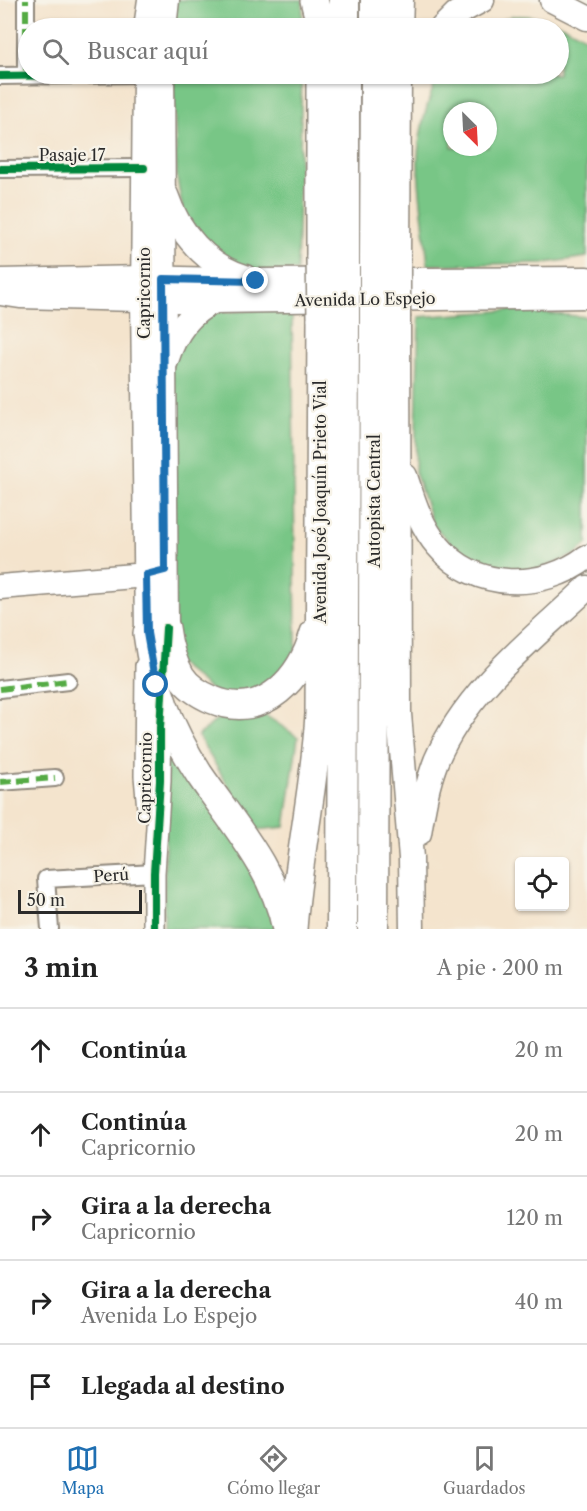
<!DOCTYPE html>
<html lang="es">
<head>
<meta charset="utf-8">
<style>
  :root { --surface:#fff; --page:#f2f2f2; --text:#222; --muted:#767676; --line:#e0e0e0; --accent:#1f6fb2 }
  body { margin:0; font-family:"Libre Caslon Text",serif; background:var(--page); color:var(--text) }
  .controls { position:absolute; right:18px; bottom:18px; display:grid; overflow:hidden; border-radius:6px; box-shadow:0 2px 4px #0004 }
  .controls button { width:54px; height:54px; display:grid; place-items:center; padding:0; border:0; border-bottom:2px solid var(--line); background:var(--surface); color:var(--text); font:30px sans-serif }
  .compass { position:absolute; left:443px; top:102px; width:54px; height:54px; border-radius:50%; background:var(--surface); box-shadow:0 2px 4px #0004; rotate:156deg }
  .scale { position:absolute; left:18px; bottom:15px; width:124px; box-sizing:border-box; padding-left:6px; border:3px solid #2b2b2b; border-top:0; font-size:16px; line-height:21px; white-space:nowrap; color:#2b2b2b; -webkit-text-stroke:4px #f7f3e8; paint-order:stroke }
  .stop { position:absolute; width:18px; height:18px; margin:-14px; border:4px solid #1f6fb2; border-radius:50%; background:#fff }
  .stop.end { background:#1f6fb2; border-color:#fff; box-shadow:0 2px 6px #0008 }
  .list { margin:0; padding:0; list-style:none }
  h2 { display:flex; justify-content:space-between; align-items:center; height:78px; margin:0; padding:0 24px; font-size:26px }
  h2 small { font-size:20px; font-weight:400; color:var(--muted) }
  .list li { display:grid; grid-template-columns:39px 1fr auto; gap:18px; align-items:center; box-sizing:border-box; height:84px; padding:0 24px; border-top:2px solid var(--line) }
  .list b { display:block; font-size:22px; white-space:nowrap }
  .list p { margin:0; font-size:20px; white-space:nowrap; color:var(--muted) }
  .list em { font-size:20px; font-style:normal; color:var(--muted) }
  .icon { flex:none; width:33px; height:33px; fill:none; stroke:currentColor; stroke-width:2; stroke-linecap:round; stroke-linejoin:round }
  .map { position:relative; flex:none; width:587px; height:929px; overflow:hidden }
  .search { position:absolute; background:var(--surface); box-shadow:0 2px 4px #0004; left:18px; right:18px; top:18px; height:66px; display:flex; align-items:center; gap:15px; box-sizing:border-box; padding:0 21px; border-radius:33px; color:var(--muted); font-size:22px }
  .sheet { height:498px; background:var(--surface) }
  nav { display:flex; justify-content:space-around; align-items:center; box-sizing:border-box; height:84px; border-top:2px solid var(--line); background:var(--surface); font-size:16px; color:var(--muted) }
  nav a { display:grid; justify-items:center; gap:3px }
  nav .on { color:var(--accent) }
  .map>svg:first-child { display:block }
  .green { fill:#78c686; stroke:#527858; stroke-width:1.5; fill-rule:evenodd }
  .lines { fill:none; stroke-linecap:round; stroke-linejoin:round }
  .minor-casing { stroke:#90887c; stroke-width:20 }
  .tertiary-casing { stroke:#90887c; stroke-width:24 }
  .secondary-casing { stroke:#90887c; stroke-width:27 }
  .primary-casing { stroke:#90887c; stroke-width:30 }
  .motorway-casing { stroke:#90887c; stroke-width:33 }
  .minor { stroke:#fff; stroke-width:16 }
  .tertiary { stroke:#fff; stroke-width:21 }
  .secondary { stroke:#fff; stroke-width:24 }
  .primary { stroke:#fff; stroke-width:27 }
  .motorway { stroke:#fff; stroke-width:30 }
  .secondary-bridge-casing { stroke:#90887c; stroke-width:27; stroke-linecap:butt }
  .primary-bridge-casing { stroke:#90887c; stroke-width:30; stroke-linecap:butt }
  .motorway-bridge-casing { stroke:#90887c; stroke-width:33; stroke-linecap:butt }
  .secondary-bridge { stroke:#fff; stroke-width:24 }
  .primary-bridge { stroke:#fff; stroke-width:27 }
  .motorway-bridge { stroke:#fff; stroke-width:30 }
  .quiet { stroke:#54ab44; stroke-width:6; stroke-dasharray:12 6; stroke-linecap:butt }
  .cycleway-casing { stroke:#f7f3e8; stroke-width:11 }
  .cycleway { stroke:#00873e; stroke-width:8 }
  .route { stroke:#1f6fb2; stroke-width:8 }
  .labels { text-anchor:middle; stroke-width:4.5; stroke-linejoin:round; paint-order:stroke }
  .street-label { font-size:16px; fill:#2b2b2b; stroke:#f7f3e8 }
</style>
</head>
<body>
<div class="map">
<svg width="587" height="929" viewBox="0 0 587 929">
  <rect width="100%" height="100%" fill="#f7f3e8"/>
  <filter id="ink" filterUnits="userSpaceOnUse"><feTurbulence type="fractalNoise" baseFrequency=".0167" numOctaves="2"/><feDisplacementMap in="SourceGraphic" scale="12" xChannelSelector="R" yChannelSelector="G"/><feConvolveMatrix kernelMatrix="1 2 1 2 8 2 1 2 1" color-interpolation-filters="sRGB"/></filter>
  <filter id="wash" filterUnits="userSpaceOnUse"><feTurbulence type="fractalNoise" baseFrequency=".008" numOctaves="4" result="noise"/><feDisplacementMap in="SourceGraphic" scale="24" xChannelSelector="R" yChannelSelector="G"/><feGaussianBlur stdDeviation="1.35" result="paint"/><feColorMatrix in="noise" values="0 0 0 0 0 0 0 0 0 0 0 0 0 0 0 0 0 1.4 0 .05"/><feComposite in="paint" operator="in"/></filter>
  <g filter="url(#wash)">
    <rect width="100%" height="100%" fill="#f4e4cd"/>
    <g class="green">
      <polygon points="174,0 303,0 302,28 172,28"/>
      <path d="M512,16C538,14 566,24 587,39V257L545,263L428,265C425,232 419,197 418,164C417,138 428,97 439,74H558V28H482ZM452,111H488V147H452Z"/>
      <polygon points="173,74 302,74 297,271 255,271 208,250 184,216 177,179"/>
      <polygon points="292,308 296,647 293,661 260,693 218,696 173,659 170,368 177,344 208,313"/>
      <polygon points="512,310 587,317 587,544 576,554 530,573 472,564 433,525 415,472 419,317"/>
      <polygon points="265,715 298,737 285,827 255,830 198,736 221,716 240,719"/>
      <polygon points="166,730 263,881 279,929 164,929"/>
    </g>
  </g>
  <g filter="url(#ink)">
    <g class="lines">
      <g class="minor-casing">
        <g id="minor">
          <polyline points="26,75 26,0"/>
          <polyline points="0,76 144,74"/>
          <polyline points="0,169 144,168"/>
          <polyline points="0,689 68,681"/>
          <polyline points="0,782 55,778"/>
          <polyline points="50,929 46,879 154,873"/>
        </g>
      </g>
      <g class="tertiary-casing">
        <g id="tertiary">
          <polyline points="146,666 145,776 148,809"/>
          <polyline points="154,929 154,873 160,781 161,702"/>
        </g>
      </g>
      <g class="secondary-casing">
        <g id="secondary">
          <polyline points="552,0 587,18"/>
          <polyline points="146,28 150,0"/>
          <polyline points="164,28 167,0"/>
          <polyline points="400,28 401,0"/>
          <polyline points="442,28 456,14 482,0"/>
          <polyline points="145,74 143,300 147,633"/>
          <polyline points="162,74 166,628"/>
          <path d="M166,195C178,232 207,266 245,277"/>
          <polyline points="398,259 399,74"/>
          <polyline points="0,281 144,278 256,281 587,279"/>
          <polyline points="0,293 20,296 215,301 587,296"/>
          <polyline points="398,318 399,714 411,858 412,929"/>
          <path d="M166,361C174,335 189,312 215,301"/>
          <path d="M405,476C413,500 421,527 438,546C475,591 543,591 587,557"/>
          <polyline points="0,587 146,575 160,571"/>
          <path d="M419,833C423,808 427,784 436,761C466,690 532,640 587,588"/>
        </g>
      </g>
      <g class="primary-casing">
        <g id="primary">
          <polyline points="314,0 321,28"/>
          <polyline points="320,258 320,74"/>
          <path d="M166,628C168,644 172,661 181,676C188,687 201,695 213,700C265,721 301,677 314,633"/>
          <path d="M147,633C154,688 169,727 199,774C233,824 274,868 286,929"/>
          <path d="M293,929C298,857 315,787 319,714L321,318"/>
        </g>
      </g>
      <g class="motorway-casing">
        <g id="motorway">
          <polyline points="376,0 376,28"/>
          <polyline points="344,28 344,0"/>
          <polyline points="344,74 344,258"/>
          <polyline points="375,259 376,74"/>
          <polyline points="342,929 344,318"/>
          <polyline points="373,929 375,318"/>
        </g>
      </g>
      <use href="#minor" class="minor"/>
      <use href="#tertiary" class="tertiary"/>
      <use href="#secondary" class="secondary"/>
      <use href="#primary" class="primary"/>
      <use href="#motorway" class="motorway"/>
      <g class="secondary-bridge-casing">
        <polyline id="secondary-bridge" points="398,318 398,259"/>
      </g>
      <g class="primary-bridge-casing">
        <polyline id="primary-bridge" points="320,258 321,318"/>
      </g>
      <g class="motorway-bridge-casing">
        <g id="motorway-bridge">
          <polyline points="344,318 344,258"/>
          <polyline points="375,318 375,259"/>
        </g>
      </g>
      <use href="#secondary-bridge" class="secondary-bridge"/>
      <use href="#primary-bridge" class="primary-bridge"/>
      <use href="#motorway-bridge" class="motorway-bridge"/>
      <g class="quiet">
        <polyline points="26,75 26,0"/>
        <polyline points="0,689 68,681"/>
        <polyline points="0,782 55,778"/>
      </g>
      <g class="cycleway-casing">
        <g id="cycleway">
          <polyline points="0,76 144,74"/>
          <polyline points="0,169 144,168"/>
          <polyline points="154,929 154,873 160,781 160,728 166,628"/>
        </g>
      </g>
      <use href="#cycleway" class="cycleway"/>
    </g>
  </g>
  <g class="lines" filter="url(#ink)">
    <polyline class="route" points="156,685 147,633 146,575 165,570 163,279 256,281"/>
  </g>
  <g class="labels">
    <g class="street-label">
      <text x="72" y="161">Pasaje 17</text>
      <text transform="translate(144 293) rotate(-90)" y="6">Capricornio</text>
      <text transform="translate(365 299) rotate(-1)" y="6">Avenida Lo Espejo</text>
      <text transform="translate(374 501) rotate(-90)" y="6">Autopista Central</text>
      <text transform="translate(320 502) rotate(-90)" y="6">Avenida José Joaquín Prieto Vial</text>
      <text transform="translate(145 778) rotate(-89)" y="6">Capricornio</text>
      <text transform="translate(111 875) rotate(-4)" y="6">Perú</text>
    </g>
  </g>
</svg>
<div class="controls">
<button><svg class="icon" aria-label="locate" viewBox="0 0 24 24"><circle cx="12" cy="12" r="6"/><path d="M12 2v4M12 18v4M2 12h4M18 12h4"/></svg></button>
</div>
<svg class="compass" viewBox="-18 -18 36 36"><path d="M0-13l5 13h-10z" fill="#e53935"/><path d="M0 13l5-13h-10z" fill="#767676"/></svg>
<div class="scale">50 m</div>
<div class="stop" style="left:156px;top:685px"></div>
<div class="stop end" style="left:256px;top:281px"></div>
<div class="search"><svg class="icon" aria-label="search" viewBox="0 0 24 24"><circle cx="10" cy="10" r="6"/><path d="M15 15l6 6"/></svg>Buscar aquí</div>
</div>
<section class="sheet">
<h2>3 min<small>A pie · 200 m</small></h2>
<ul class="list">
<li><svg class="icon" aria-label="ahead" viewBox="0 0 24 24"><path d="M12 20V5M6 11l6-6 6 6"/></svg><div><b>Continúa</b></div><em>20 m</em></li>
<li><svg class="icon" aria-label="ahead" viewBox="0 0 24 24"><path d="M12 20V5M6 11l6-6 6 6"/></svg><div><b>Continúa</b><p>Capricornio</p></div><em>20 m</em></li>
<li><svg class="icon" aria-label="right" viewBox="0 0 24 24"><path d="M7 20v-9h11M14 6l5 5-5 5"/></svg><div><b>Gira a la derecha</b><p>Capricornio</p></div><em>120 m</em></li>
<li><svg class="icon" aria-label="right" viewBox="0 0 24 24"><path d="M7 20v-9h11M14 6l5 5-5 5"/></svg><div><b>Gira a la derecha</b><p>Avenida Lo Espejo</p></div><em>40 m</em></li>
<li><svg class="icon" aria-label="arrive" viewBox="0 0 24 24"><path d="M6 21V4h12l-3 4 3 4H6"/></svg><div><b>Llegada al destino</b></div></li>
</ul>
</section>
<nav>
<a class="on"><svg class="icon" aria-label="map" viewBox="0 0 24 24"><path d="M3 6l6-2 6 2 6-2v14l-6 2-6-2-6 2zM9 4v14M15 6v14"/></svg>Mapa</a>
<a><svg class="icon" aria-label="directions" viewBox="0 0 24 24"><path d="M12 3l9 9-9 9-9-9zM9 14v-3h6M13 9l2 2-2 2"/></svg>Cómo llegar</a>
<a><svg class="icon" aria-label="saved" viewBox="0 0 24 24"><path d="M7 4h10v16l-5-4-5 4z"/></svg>Guardados</a>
</nav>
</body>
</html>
